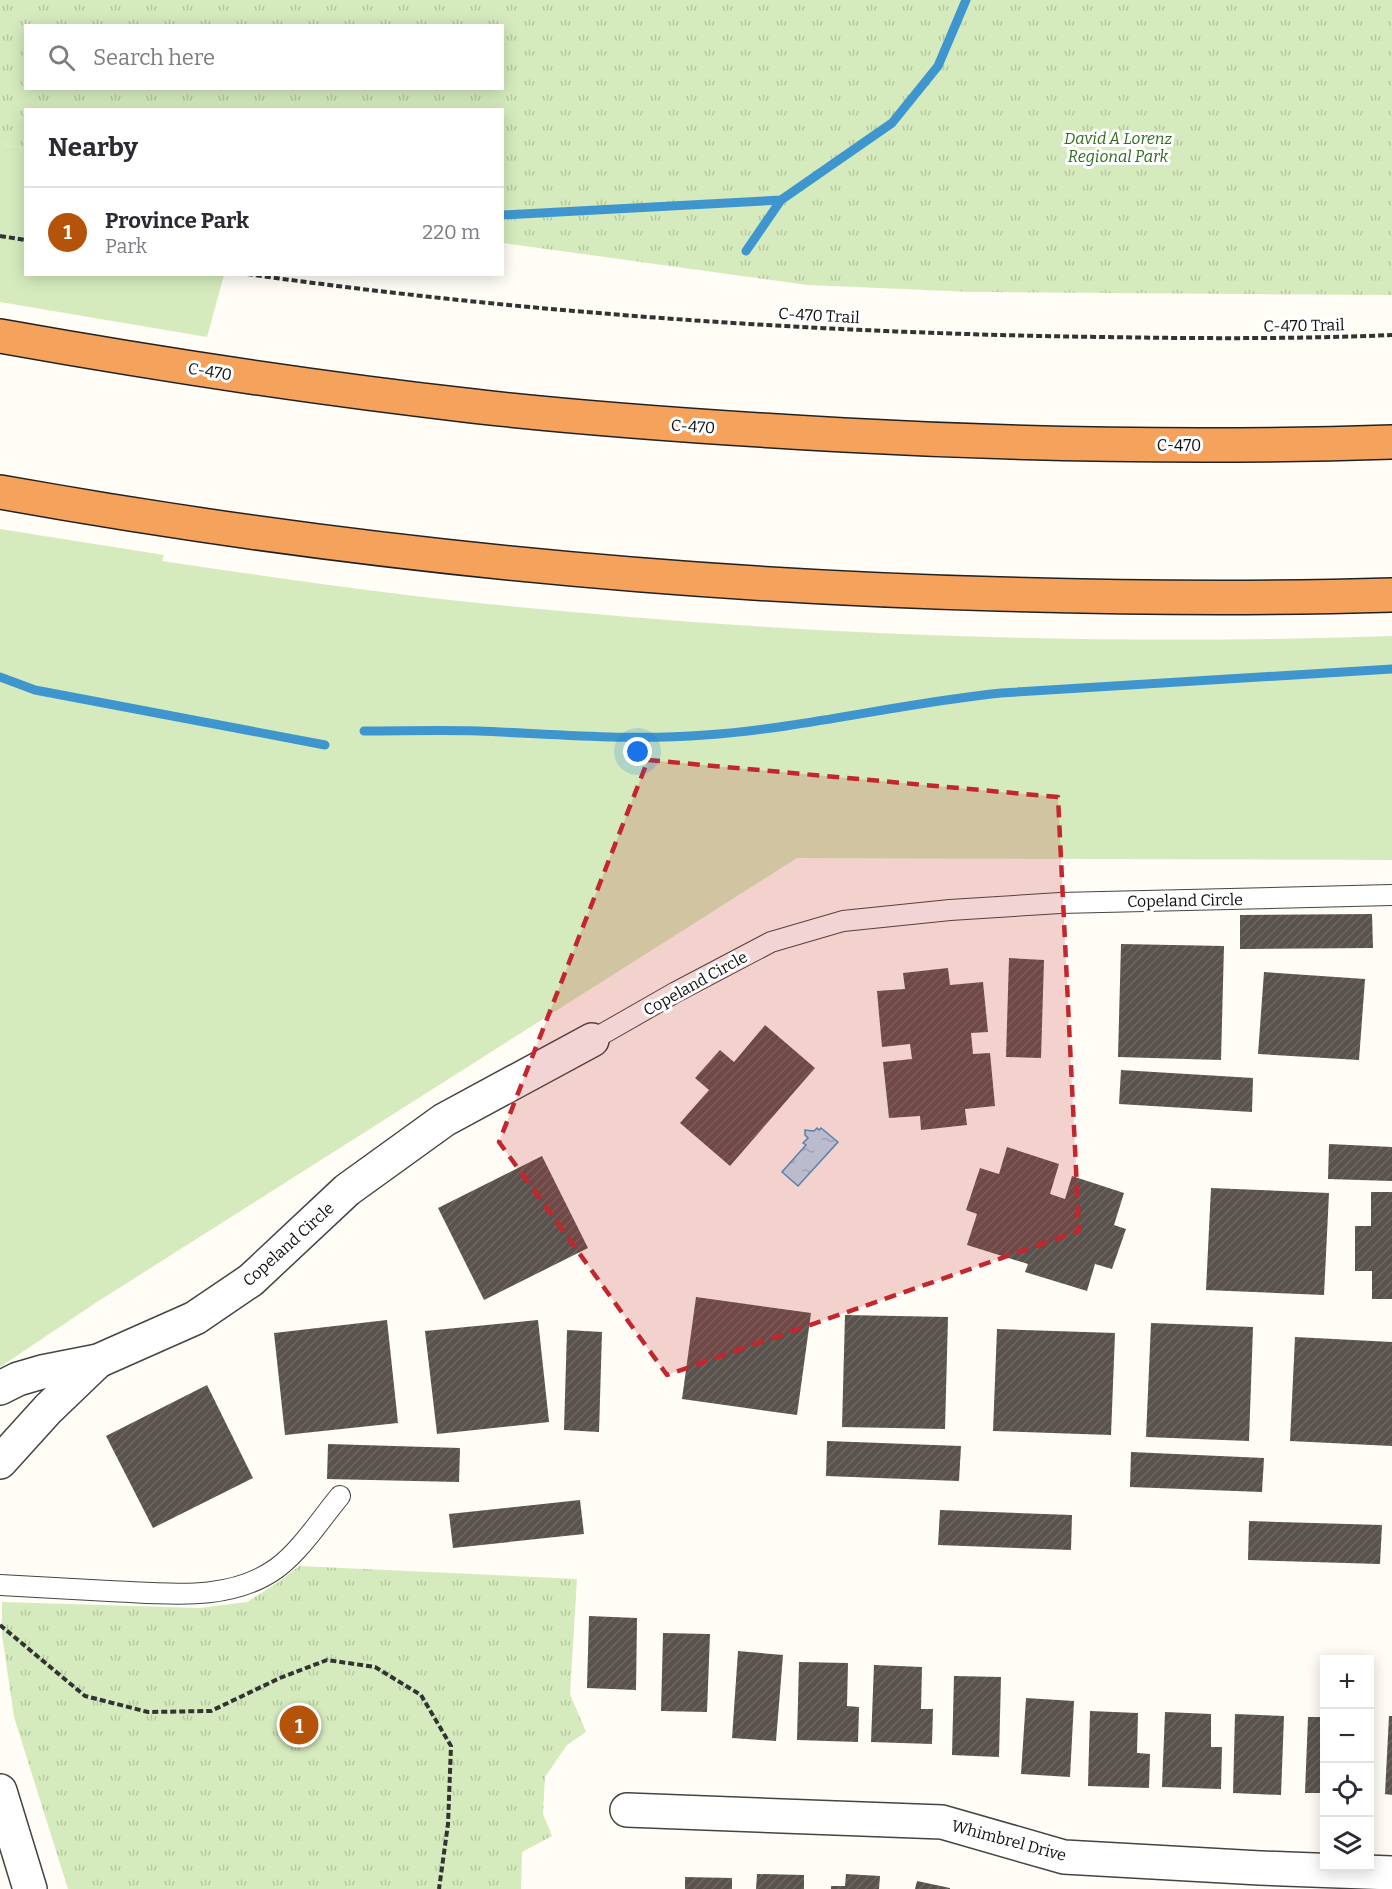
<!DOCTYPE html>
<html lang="en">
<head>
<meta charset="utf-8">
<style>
  :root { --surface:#fff; --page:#f2f2f3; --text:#2b2b33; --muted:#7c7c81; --line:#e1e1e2; --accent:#b45309 }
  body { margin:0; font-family:Bitter,serif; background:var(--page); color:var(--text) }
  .controls { position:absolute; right:18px; bottom:18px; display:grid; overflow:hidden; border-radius:0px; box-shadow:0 3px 15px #0003 }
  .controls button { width:54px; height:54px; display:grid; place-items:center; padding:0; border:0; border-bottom:2px solid var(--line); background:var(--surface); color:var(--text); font:30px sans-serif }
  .you { position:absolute; left:638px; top:752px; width:21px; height:21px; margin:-15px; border:4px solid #fff; border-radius:50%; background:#1a73e8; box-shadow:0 0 0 9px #1a73e833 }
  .badge { display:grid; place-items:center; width:39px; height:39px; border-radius:50%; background:var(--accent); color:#fff; font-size:20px; font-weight:700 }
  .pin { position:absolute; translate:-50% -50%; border:3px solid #fff; box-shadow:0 2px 6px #0006 }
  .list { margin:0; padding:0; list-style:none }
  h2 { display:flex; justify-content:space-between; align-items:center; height:78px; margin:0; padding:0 24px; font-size:26px }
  h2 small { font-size:20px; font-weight:400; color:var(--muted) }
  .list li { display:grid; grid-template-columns:39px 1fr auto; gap:18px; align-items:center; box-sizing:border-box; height:90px; padding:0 24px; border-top:2px solid var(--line) }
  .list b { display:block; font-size:22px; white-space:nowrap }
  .list p { margin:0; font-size:20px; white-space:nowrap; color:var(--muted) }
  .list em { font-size:20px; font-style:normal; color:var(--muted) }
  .icon { flex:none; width:33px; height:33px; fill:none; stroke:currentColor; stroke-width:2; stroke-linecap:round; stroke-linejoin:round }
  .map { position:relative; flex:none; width:1392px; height:1889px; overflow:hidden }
  .search { position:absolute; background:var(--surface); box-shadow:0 3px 15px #0003; left:24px; top:24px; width:480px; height:66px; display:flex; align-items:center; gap:15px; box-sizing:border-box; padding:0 21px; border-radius:0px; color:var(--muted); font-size:22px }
  .panel { position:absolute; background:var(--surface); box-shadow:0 3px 15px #0003; left:24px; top:108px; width:480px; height:168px; border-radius:0px }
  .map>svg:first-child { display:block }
  .grass { fill:#d5ebbd }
  .park { fill:url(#park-tufts); fill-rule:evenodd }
  .water { fill:url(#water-ripples); stroke:#3f96cf; stroke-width:1.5 }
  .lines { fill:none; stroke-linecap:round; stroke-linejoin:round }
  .stream { stroke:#3f96cf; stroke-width:9 }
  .building { fill:url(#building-hatch) }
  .lane-casing { stroke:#444; stroke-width:22 }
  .street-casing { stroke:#444; stroke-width:36 }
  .highway-casing { stroke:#222; stroke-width:36 }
  .path { stroke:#333; stroke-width:4; stroke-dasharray:6 3; stroke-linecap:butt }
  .lane { stroke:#fff; stroke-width:20 }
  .street { stroke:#fff; stroke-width:33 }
  .highway { stroke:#f5a25d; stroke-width:33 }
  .marked { fill:#c4262e; fill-opacity:0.2; stroke:#c4262e; stroke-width:4.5; stroke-dasharray:12 8; stroke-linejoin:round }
  .labels { text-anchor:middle; stroke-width:6; stroke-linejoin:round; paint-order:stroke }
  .park-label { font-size:16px; font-style:italic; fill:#2f6b1f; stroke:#fff }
  .street-label { font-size:16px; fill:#111; stroke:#fff }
</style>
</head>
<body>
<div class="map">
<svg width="1392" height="1889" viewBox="0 0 1392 1889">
  <defs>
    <pattern id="park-tufts" width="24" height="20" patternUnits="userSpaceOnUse" patternTransform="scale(1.5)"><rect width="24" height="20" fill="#d5ebbd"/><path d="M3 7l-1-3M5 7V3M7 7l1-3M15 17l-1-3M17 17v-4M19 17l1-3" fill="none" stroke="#b6c8a1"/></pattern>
    <pattern id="water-ripples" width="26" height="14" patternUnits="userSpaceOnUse" patternTransform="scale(1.5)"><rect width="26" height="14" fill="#b9e0f7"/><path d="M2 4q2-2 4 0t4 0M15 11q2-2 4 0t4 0" fill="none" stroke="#9ebfd3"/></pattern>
    <pattern id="building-hatch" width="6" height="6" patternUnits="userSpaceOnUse" patternTransform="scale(1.5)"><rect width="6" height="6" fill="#5a524d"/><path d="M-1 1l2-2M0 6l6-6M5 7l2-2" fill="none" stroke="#6d6662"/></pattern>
  </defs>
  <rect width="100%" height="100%" fill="#fffdf5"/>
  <g class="grass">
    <polygon points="0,143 25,149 26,274 224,275 207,337 0,302"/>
    <path d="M0,529L164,555L162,561C271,577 379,593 488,604C788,635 1091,646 1392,636V860L797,858L97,1302L0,1367Z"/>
  </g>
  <g class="park">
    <path d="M0,0H1392V295L973,292L808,285L503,243L502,110H26L25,149L0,143ZM26,26H502V88H26Z"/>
    <polygon points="299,1566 577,1579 570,1694 586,1732 567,1745 545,1777 543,1814 552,1836 522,1852 521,1889 68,1889 14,1717 2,1635 2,1602 200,1608 247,1602 277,1583"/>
  </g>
  <polygon class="water" points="817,1128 819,1130 821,1128 838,1142 798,1186 782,1172 806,1145 803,1143 808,1138 805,1135 805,1130 814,1131"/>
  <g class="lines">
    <g class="stream">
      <polyline points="502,215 781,200 892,123 938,66 966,0"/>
      <polyline points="746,251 781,200"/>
      <polyline points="0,677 35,690 325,745"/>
      <path d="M364,731C402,731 440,730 478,731C553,734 629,741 705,735C804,728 902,703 1001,693L1392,669"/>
    </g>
  </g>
  <g class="building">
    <polygon points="1372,914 1373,948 1240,949 1240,915"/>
    <polygon points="1121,944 1224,946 1221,1060 1118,1057"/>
    <polygon points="1009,958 1044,960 1041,1058 1006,1057"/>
    <polygon points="948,968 950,985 983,982 988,1032 971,1033 973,1054 990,1053 995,1106 965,1109 967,1125 921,1130 920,1116 889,1118 883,1062 912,1059 910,1044 882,1047 877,991 905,989 903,973"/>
    <polygon points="1264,972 1365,979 1359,1060 1258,1054"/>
    <polygon points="765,1025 815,1068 730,1166 680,1123 709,1090 695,1078 720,1050 734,1062"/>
    <polygon points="1121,1070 1253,1078 1252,1112 1119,1104"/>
    <polygon points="1329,1144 1392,1147 1392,1181 1328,1179"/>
    <polygon points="1007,1147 1059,1164 1050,1194 1065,1199 1072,1176 1124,1193 1114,1225 1126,1229 1112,1269 1095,1264 1087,1291 1025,1272 1028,1264 967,1245 977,1214 966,1210 980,1168 999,1174"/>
    <polygon points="542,1156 588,1248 484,1300 438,1208"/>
    <polygon points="1211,1188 1329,1193 1324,1295 1206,1290"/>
    <polygon points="1371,1192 1392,1192 1392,1299 1372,1299 1372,1271 1355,1271 1355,1226 1371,1226"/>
    <polygon points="696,1297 811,1313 797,1415 682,1399"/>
    <polygon points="845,1315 948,1317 945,1429 842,1427"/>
    <polygon points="387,1320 398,1423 285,1435 274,1333"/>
    <polygon points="538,1320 549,1422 437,1434 425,1331"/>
    <polygon points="1151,1323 1253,1327 1249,1441 1146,1437"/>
    <polygon points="997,1329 1115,1333 1111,1435 993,1431"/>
    <polygon points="567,1330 602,1332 599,1432 564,1430"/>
    <polygon points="1295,1337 1392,1342 1392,1446 1290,1441"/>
    <polygon points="207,1385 253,1478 153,1528 106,1436"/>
    <polygon points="827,1441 961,1446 959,1481 826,1476"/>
    <polygon points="328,1444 460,1448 459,1482 327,1479"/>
    <polygon points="1131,1452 1264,1458 1262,1492 1130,1487"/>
    <polygon points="580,1500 584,1534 453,1548 449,1514"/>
    <polygon points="940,1510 1072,1515 1071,1550 938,1545"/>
    <polygon points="1249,1521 1382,1525 1380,1564 1248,1560"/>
    <polygon points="589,1616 637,1618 636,1690 587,1688"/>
    <polygon points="663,1633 710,1634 707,1712 661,1711"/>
    <polygon points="738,1651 783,1655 776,1741 732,1738"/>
    <polygon points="799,1662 848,1663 847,1706 859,1707 858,1742 797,1740"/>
    <polygon points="874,1665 922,1667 921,1709 933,1709 932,1744 871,1742"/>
    <polygon points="954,1676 1001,1677 999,1757 952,1755"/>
    <polygon points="1026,1698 1074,1701 1070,1777 1021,1774"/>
    <polygon points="1090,1711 1138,1713 1137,1753 1150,1754 1149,1788 1088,1786"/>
    <polygon points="1165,1712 1211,1714 1211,1747 1222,1747 1221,1789 1162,1787"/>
    <polygon points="1235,1714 1284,1716 1281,1795 1233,1793"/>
    <polygon points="1389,1716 1392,1716 1392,1795 1385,1794"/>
    <polygon points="1308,1717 1324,1717 1324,1793 1305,1793"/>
    <polygon points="757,1874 804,1875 804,1889 756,1889"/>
    <polygon points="846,1874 880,1876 879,1889 831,1889 831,1886 845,1886"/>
    <polygon points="685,1877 732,1878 732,1889 685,1889"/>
    <polygon points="917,1881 950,1888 950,1889 915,1889"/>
  </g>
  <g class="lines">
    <g class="lane-casing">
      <g id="lane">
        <polyline points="592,1040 676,992 771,942 843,921 950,910 1060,903 1392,895"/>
        <path d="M0,1585C36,1587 73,1589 109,1591C165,1593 229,1603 277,1568C302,1549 320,1520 340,1496"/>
      </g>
    </g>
    <g class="street-casing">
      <g id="street">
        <polyline points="0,1388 18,1379 42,1372 98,1361 195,1318 251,1280 347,1190 444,1120 592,1040"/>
        <polyline points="0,1462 48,1409 98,1361"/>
        <polyline points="0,1791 30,1889"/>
        <polyline points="627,1810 942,1822 1064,1857 1260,1868 1392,1873"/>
      </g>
    </g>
    <g class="highway-casing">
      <g id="highway">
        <path d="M0,336C157,364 314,388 473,406C596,420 720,428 844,435C1026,445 1209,448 1392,442"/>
        <path d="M0,492C329,551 664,585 999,594C1130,598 1261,599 1392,595"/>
      </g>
    </g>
    <g class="path">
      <polyline points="0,236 26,240"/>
      <path d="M247,274C510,311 775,330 1040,336C1157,338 1275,340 1392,335"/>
      <polyline points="0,1625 85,1696 148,1712 211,1711 280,1678 327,1660 375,1667 421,1695 451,1746 448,1824 439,1889"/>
    </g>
    <use href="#lane" class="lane"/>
    <use href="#street" class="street"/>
    <use href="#highway" class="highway"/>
  </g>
  <path class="marked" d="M648,760L1058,797L1079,1231L667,1375L499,1142Z"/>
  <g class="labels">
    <g class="park-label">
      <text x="1118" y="144">David A Lorenz<tspan x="1118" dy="18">Regional Park</tspan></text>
    </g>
    <g class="street-label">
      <text transform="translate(819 315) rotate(3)" y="6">C-470 Trail</text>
      <text transform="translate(1304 325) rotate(-1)" y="6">C-470 Trail</text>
      <text transform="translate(210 371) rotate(9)" y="6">C-470</text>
      <text transform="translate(693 426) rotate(4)" y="6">C-470</text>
      <text x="1179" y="451">C-470</text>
      <text transform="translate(1185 900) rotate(-1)" y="6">Copeland Circle</text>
      <text transform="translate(695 983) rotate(-29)" y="6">Copeland Circle</text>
      <text transform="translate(288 1244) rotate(-42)" y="6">Copeland Circle</text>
      <text transform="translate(1009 1840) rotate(15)" y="6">Whimbrel Drive</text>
    </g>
  </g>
</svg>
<div class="controls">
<button>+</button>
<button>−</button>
<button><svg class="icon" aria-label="locate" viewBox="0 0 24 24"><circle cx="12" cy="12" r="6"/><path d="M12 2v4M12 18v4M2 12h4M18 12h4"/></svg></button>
<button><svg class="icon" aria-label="layers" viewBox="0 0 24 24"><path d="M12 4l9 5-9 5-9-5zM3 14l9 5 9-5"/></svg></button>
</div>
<div class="you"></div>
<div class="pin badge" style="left:299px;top:1725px">1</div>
<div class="search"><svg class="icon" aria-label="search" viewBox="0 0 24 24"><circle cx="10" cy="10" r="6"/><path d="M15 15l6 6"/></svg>Search here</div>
<section class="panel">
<h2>Nearby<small></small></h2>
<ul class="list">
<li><span class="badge">1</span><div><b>Province Park</b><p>Park</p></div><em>220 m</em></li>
</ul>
</section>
</div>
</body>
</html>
